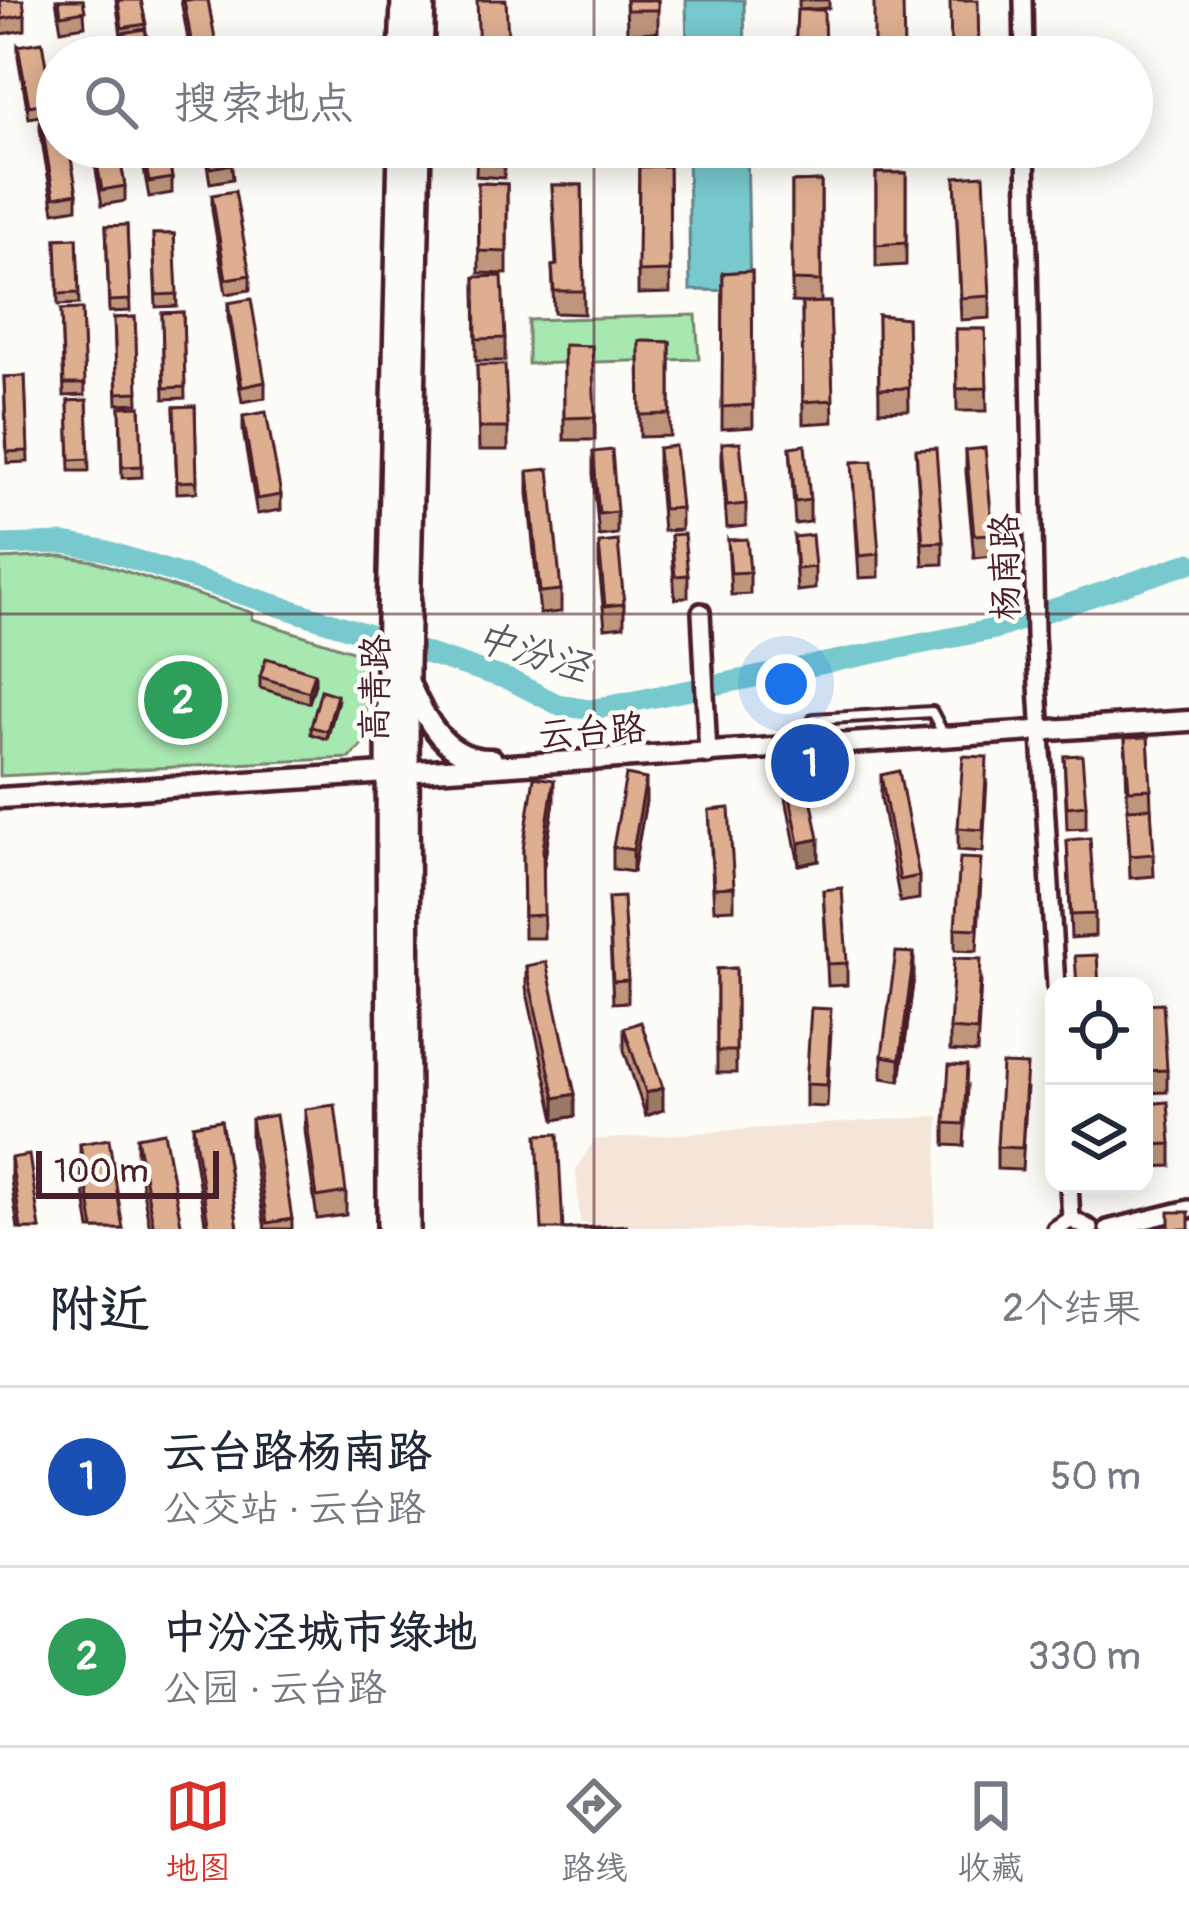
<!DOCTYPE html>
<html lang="zh">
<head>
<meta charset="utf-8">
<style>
  :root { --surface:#fff; --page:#f2f2f3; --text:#1f2937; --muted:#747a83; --line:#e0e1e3; --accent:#d93025 }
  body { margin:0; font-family:Pangolin,"LXGW WenKai TC",sans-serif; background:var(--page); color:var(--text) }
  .controls { position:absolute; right:36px; bottom:36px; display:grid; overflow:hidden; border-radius:24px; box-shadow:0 6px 30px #0003 }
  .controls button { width:108px; height:108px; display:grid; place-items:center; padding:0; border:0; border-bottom:3px solid var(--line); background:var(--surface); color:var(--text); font:60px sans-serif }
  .scale { position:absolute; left:36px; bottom:30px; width:183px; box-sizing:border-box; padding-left:12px; border:6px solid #4a1f2b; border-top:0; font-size:33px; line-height:42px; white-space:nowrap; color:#4a1f2b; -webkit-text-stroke:9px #fdfcf7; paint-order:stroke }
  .you { position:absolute; left:786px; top:684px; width:42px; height:42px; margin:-30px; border:9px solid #fff; border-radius:50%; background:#1a73e8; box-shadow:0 0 0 18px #1a73e833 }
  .badge { display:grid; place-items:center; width:78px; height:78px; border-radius:50%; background:var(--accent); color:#fff; font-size:39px; font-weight:700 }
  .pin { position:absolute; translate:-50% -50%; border:6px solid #fff; box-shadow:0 3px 12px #0006 }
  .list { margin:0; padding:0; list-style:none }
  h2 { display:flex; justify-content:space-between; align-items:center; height:156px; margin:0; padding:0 48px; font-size:51px }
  h2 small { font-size:39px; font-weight:400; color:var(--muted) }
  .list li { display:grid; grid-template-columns:78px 1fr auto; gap:36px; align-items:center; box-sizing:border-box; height:180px; padding:0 48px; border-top:3px solid var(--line) }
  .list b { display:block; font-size:45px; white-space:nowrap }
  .list p { margin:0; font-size:39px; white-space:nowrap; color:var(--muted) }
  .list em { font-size:39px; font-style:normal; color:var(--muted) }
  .icon { flex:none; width:66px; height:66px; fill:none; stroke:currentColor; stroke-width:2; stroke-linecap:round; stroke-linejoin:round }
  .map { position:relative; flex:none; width:1189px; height:1229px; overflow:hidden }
  .search { position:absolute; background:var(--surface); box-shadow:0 6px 30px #0003; left:36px; right:36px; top:36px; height:132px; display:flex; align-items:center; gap:30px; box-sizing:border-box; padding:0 42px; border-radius:66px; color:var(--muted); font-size:45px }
  .sheet { height:516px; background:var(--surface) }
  nav { display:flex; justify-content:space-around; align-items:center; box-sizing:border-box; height:168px; border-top:3px solid var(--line); background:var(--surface); font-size:33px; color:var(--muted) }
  nav a { display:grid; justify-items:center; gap:6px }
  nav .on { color:var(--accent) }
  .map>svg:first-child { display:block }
  .built { fill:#f4e5d8 }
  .green { fill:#a7e7b0; stroke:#78836e; stroke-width:3 }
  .water { fill:#77c9cd; stroke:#65858c; stroke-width:3 }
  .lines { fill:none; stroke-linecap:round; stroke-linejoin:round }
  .river { stroke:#77c9cd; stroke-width:21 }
  .service-casing { stroke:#4a1f2b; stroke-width:16 }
  .minor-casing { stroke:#4a1f2b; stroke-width:24 }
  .tertiary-casing { stroke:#4a1f2b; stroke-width:27 }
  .secondary-casing { stroke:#4a1f2b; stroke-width:30 }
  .service { stroke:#fdfcf7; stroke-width:8 }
  .minor { stroke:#fdfcf7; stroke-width:15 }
  .tertiary { stroke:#fdfcf7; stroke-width:18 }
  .secondary { stroke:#fdfcf7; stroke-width:21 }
  .wall { fill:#bf967c; stroke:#4a1f2b; stroke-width:3 }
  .shaded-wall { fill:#9b7a65; stroke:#4a1f2b; stroke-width:3 }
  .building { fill:#deae90; stroke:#4a1f2b; stroke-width:3 }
  .grid { fill:none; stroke:#4a1f2b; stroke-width:3; stroke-opacity:0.55 }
  .labels { text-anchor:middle; stroke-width:9; stroke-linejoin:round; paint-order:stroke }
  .street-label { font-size:36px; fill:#4a1f2b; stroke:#fdfcf7 }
  .water-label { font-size:39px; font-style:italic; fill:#5a5a64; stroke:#fdfcf7 }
</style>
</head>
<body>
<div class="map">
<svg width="1189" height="1229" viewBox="0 0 1189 1229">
  <rect width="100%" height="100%" fill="#fdfcf7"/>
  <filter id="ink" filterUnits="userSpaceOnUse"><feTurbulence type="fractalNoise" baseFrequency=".00833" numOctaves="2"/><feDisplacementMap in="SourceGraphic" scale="24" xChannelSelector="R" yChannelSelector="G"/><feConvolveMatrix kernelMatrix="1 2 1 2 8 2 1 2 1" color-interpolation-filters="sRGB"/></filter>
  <g filter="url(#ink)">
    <polygon class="built" points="939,1116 934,1229 624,1229 580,1223 576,1170 594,1140"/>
    <g class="green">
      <polygon points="696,315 699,359 528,364 528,320"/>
      <polygon points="61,556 94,561 253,613 252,619 368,656 364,743 350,758 0,776 0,559"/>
    </g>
    <g class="water">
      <polygon points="686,0 744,0 745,57 687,57"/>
      <polygon points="688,147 747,147 750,291 690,290"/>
    </g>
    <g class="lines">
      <polyline class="river" points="0,545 64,543 104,550 510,680 559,705 590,710 995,629 1189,563"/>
      <g class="service-casing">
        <polyline id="service" points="799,745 814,719 932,712 945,737"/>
      </g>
      <g class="minor-casing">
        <g id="minor">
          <polyline points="1023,0 1024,57"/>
          <polyline points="1026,147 1035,635 1056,986"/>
          <polyline points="701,612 708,755"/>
          <polyline points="1069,1184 1071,1219"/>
          <polyline points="1071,1219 1090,1229"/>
          <polyline points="1056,1229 1071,1219"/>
          <polyline points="1108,1229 1189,1209"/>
        </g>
      </g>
      <g class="tertiary-casing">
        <g id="tertiary">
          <path d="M409,683C426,719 445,761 492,759"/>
          <polyline points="0,798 1189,721"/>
        </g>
      </g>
      <g class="secondary-casing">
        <g id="secondary">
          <polyline points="401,57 403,0"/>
          <polyline points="421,57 423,0"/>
          <polyline points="389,1229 388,661 400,147"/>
          <polyline points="408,1229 407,666 419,147"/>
        </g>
      </g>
      <use href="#service" class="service"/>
      <use href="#minor" class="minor"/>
      <use href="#tertiary" class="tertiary"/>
      <use href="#secondary" class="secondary"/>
    </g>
    <g class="wall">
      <polygon points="0,0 25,15 25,30 2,34"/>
      <polygon points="56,0 83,0 85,26 61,30"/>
      <polygon points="116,0 141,0 150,57 124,57"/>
      <polygon points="181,0 208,0 218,57 191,57"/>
      <polygon points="626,0 658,0 658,32 627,33"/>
      <polygon points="799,0 829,0 829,8 799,10"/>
      <polygon points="18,46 52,102 52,111 77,193 77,208 54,212 40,129 40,116 29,118 18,57"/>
      <polygon points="92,147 118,147 125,186 125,201 102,205"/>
      <polygon points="140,147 167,147 172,178 172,193 149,197"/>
      <polygon points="204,147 230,147 233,179 210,183"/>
      <polygon points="477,147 504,147 504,178 476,176"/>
      <polygon points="669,166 670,293 638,294 639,167"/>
      <polygon points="876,173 906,173 906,265 876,267"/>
      <polygon points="955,177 990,296 990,318 961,320"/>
      <polygon points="821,181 821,302 830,302 833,422 803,424 802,303 808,303 792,302 792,182"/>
      <polygon points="478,183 507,184 507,274 479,273"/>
      <polygon points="552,185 582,185 584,314 554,313 552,266 556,266"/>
      <polygon points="212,195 250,275 250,290 226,294 212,210"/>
      <polygon points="127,225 130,311 109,312 106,226"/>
      <polygon points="153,234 174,234 177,306 156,307"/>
      <polygon points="77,238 79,304 58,305 56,239"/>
      <polygon points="752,271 753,427 722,429 723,273"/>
      <polygon points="475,277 505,338 505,361 476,361"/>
      <polygon points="228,303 265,382 265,398 242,402 228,318"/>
      <polygon points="82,309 85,395 64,396 61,310"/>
      <polygon points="183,312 185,398 164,399 162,313"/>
      <polygon points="878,315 907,318 909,410 879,411"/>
      <polygon points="135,317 138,403 117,404 114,318"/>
      <polygon points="956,329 985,329 987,411 957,411"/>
      <polygon points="639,341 670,342 670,436 640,437"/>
      <polygon points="564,345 595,417 595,440 564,440"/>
      <polygon points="477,365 508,428 508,450 479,450"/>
      <polygon points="25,376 28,462 7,463 4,377"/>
      <polygon points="87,400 89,471 70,471 68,401"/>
      <polygon points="140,406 142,477 122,478 120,407"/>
      <polygon points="195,406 197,492 177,493 174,407"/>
      <polygon points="243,416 281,495 281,510 257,514 243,431"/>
      <polygon points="722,443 746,504 746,526 727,528 722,465"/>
      <polygon points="790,447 810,500 810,522 795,524"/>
      <polygon points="658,448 681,508 681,530 663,531 658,470"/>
      <polygon points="916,449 943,542 943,564 923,565"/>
      <polygon points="966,450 993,534 993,556 974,558 966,472"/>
      <polygon points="593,452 617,512 617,534 599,536 593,474"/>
      <polygon points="852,462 879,554 879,577 859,578"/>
      <polygon points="528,471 561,590 561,612 540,614 528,493"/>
      <polygon points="671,535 688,575 688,597 675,599"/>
      <polygon points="794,537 815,567 815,589 797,591"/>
      <polygon points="728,540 750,572 750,594 731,595"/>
      <polygon points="599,543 624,604 624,626 605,628 599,565"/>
      <polygon points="260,677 315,684 309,703 260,688"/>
      <polygon points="337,703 327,739 311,734 311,727"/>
      <polygon points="1148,737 1154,876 1130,878 1125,738"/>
      <polygon points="1064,756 1086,805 1086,828 1067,829"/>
      <polygon points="785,771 819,861 799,865 785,793"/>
      <polygon points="881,775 919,876 919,899 900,902 881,797"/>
      <polygon points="987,779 983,852 958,850 958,828"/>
      <polygon points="646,801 633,872 613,869 613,847"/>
      <polygon points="554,802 543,869 544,938 524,938 523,849"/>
      <polygon points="709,810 734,887 734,909 714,910"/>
      <polygon points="1067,840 1095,914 1095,936 1071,938"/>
      <polygon points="981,881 977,951 955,950 955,928"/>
      <polygon points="823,890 847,963 847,985 828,986"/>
      <polygon points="608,898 628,980 628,1002 613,1003"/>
      <polygon points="526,966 575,1116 555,1120 526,988"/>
      <polygon points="736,968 736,1073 717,1073 717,969"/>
      <polygon points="914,976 900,1081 882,1078 882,1056"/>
      <polygon points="981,981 977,1053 950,1051 950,1029"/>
      <polygon points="1144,1004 1167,1070 1167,1092 1144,1093"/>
      <polygon points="624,1028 663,1110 646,1116 624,1050"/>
      <polygon points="831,1031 827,1107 806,1106 806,1084"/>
      <polygon points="1027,1087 1022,1170 997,1169 997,1147"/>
      <polygon points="967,1088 964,1146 945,1145 945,1123"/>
      <polygon points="1145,1104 1171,1144 1171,1166 1148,1167"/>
      <polygon points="305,1109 346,1192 346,1215 317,1219 305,1131"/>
      <polygon points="251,1119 292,1219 292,1229 265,1229 251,1141"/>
      <polygon points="221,1120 238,1229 206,1229 193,1147 193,1125"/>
      <polygon points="137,1137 182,1229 150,1229 137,1159"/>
      <polygon points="80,1144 123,1229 90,1229 80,1166"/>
      <polygon points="11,1158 40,1229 18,1229 11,1180"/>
    </g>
    <g class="shaded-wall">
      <polygon points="315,673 315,684 309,703 309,692"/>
      <polygon points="337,695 337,703 327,739 327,731"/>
      <polygon points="646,779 646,801 633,872 633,850"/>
      <polygon points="554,780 554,802 543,871 543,849"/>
      <polygon points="819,839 819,861 799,865 799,843"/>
      <polygon points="914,953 914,976 900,1081 900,1059"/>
      <polygon points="663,1088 663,1110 646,1116 646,1093"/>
      <polygon points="575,1094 575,1116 555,1120 555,1098"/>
    </g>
    <g class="building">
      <polygon points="0,0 23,0 25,15 2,19"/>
      <polygon points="59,0 83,0 85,11 61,15"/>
      <polygon points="118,0 141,0 146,24 122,28"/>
      <polygon points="184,0 208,0 218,56 194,57"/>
      <polygon points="477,0 506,0 509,57 479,57"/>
      <polygon points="626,0 658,0 658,10 627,10"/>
      <polygon points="874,0 903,0 904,57 874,57"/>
      <polygon points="950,0 978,0 979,57 951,57"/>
      <polygon points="797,10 824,10 825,57 795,57"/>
      <polygon points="145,29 150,57 126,57 122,33"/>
      <polygon points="559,32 587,33 587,57 559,57"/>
      <polygon points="96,37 99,57 75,57 72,41"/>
      <polygon points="639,37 665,38 665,57 639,57"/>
      <polygon points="42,42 52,102 29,106 18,46"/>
      <polygon points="57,111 57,147 69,147 77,193 54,197 40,114"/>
      <polygon points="94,147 118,147 125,186 102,190"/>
      <polygon points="143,147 167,147 172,178 149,182"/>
      <polygon points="207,147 230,147 233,164 210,168"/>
      <polygon points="477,147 504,147 504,156 476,154"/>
      <polygon points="669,166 670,271 638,272 639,167"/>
      <polygon points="876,173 906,173 906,243 876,245"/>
      <polygon points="984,175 990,296 961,298 955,177"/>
      <polygon points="821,181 821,281 792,280 792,182"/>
      <polygon points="478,183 507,184 507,252 479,251"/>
      <polygon points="552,185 582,185 584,291 554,291 552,266 557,265"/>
      <polygon points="235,191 250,275 226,279 212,195"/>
      <polygon points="127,225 130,300 109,301 106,226"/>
      <polygon points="153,234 174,234 177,294 156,295"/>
      <polygon points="77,238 79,293 58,294 56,239"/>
      <polygon points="752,271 753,405 722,407 723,273"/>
      <polygon points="502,276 505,338 476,339 475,277"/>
      <polygon points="251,299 265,382 242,387 228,303"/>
      <polygon points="830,302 833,400 803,402 802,303"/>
      <polygon points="82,309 85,384 64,384 61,310"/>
      <polygon points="183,312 185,387 164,388 162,313"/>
      <polygon points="878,315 907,318 909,388 879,389"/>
      <polygon points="135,317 138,392 117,393 114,318"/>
      <polygon points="956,329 985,329 987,388 957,389"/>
      <polygon points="639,341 670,342 670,414 640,415"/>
      <polygon points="564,345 592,346 595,417 564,418"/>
      <polygon points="477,365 505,365 508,428 479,428"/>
      <polygon points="25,376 28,451 7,452 4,377"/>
      <polygon points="87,400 89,459 70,460 68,401"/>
      <polygon points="140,406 142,466 122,467 120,407"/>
      <polygon points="195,406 197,481 177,482 174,407"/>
      <polygon points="266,412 281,495 257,499 243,416"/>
      <polygon points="740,442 746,504 727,506 722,443"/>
      <polygon points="805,445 810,500 795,502 790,447"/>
      <polygon points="675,446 681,508 663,509 658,448"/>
      <polygon points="936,448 943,542 923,543 916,449"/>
      <polygon points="985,448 993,534 974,535 966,450"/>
      <polygon points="612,450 617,512 599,514 593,452"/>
      <polygon points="872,461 879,554 859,556 852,462"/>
      <polygon points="549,469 561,590 540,592 528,471"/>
      <polygon points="684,534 688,575 675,576 671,535"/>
      <polygon points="812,535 815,567 797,569 794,537"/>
      <polygon points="747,539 750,572 731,573 728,540"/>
      <polygon points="618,541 624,604 605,606 599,543"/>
      <polygon points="266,658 315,673 309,692 260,677"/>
      <polygon points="321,690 337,695 327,731 311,727"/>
      <polygon points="1148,737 1151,789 1129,790 1125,738"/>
      <polygon points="1082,755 1086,805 1067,807 1064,756"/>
      <polygon points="963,756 987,757 983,830 958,828"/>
      <polygon points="805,767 819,839 799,843 785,771"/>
      <polygon points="899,771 919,876 900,880 881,775"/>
      <polygon points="626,775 646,779 633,850 613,847"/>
      <polygon points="534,777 554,780 543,849 544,915 524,916 523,849"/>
      <polygon points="729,808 734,887 714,888 709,810"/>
      <polygon points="1151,808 1154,854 1130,856 1127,809"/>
      <polygon points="1090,838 1095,914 1071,915 1067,840"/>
      <polygon points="960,858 981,859 977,929 955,928"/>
      <polygon points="842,888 847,963 828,964 823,890"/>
      <polygon points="623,897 628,980 613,981 608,898"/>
      <polygon points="896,952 914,953 900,1059 882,1056"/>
      <polygon points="1097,955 1099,986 1077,986 1075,956"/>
      <polygon points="954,958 981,959 977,1031 950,1029"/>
      <polygon points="546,962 575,1094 555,1098 526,966"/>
      <polygon points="736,968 736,1051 717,1051 717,969"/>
      <polygon points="1163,1003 1167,1070 1144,1071 1144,1004"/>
      <polygon points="811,1008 831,1009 827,1085 806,1084"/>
      <polygon points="641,1022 663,1088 646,1093 624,1028"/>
      <polygon points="1002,1064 1027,1065 1022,1148 997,1147"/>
      <polygon points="949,1065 967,1066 964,1124 945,1123"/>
      <polygon points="1168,1102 1171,1144 1148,1145 1145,1104"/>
      <polygon points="335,1105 346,1192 317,1197 305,1109"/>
      <polygon points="276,1115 292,1219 267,1223 251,1119"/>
      <polygon points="221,1120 238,1228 209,1229 193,1125"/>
      <polygon points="164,1132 182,1229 154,1229 137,1137"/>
      <polygon points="558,1134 563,1229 626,1225 627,1229 542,1229 537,1135"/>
      <polygon points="109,1139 123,1229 94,1229 80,1144"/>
      <polygon points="29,1155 40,1229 21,1229 11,1158"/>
      <rect x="1169" y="1212" width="20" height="17"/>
    </g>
  </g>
  <path class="grid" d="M594,0V57M594,147V1229M0,614H1189"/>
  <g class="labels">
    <g class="street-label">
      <text transform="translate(1004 567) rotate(-91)" y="13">杨南路</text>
      <text transform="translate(374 688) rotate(-89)" y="13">高青路</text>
      <text transform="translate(592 730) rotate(-4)" y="13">云台路</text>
    </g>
    <g class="water-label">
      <text transform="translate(533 651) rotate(17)" y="14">中汾泾</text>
    </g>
  </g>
</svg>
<div class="controls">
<button><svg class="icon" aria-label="locate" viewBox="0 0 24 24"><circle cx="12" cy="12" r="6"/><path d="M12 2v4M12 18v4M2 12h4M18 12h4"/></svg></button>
<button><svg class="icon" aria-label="layers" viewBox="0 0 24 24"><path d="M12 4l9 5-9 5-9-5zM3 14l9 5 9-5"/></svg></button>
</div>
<div class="scale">100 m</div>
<div class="you"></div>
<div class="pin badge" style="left:810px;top:763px;background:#1a4fb4">1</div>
<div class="pin badge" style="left:183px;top:700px;background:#2e9e5b">2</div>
<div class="search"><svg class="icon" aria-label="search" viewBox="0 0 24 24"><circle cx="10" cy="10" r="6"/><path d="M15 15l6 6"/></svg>搜索地点</div>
</div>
<section class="sheet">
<h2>附近<small>2个结果</small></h2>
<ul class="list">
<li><span class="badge" style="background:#1a4fb4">1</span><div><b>云台路杨南路</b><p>公交站 · 云台路</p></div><em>50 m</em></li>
<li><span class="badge" style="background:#2e9e5b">2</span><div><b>中汾泾城市绿地</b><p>公园 · 云台路</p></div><em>330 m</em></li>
</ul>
</section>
<nav>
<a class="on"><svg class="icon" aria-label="map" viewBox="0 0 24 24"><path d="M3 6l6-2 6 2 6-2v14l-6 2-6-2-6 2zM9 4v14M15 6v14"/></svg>地图</a>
<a><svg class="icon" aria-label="directions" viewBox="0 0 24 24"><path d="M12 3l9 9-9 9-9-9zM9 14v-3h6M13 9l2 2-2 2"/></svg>路线</a>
<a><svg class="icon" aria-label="saved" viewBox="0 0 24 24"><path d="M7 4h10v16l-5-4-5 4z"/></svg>收藏</a>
</nav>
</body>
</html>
